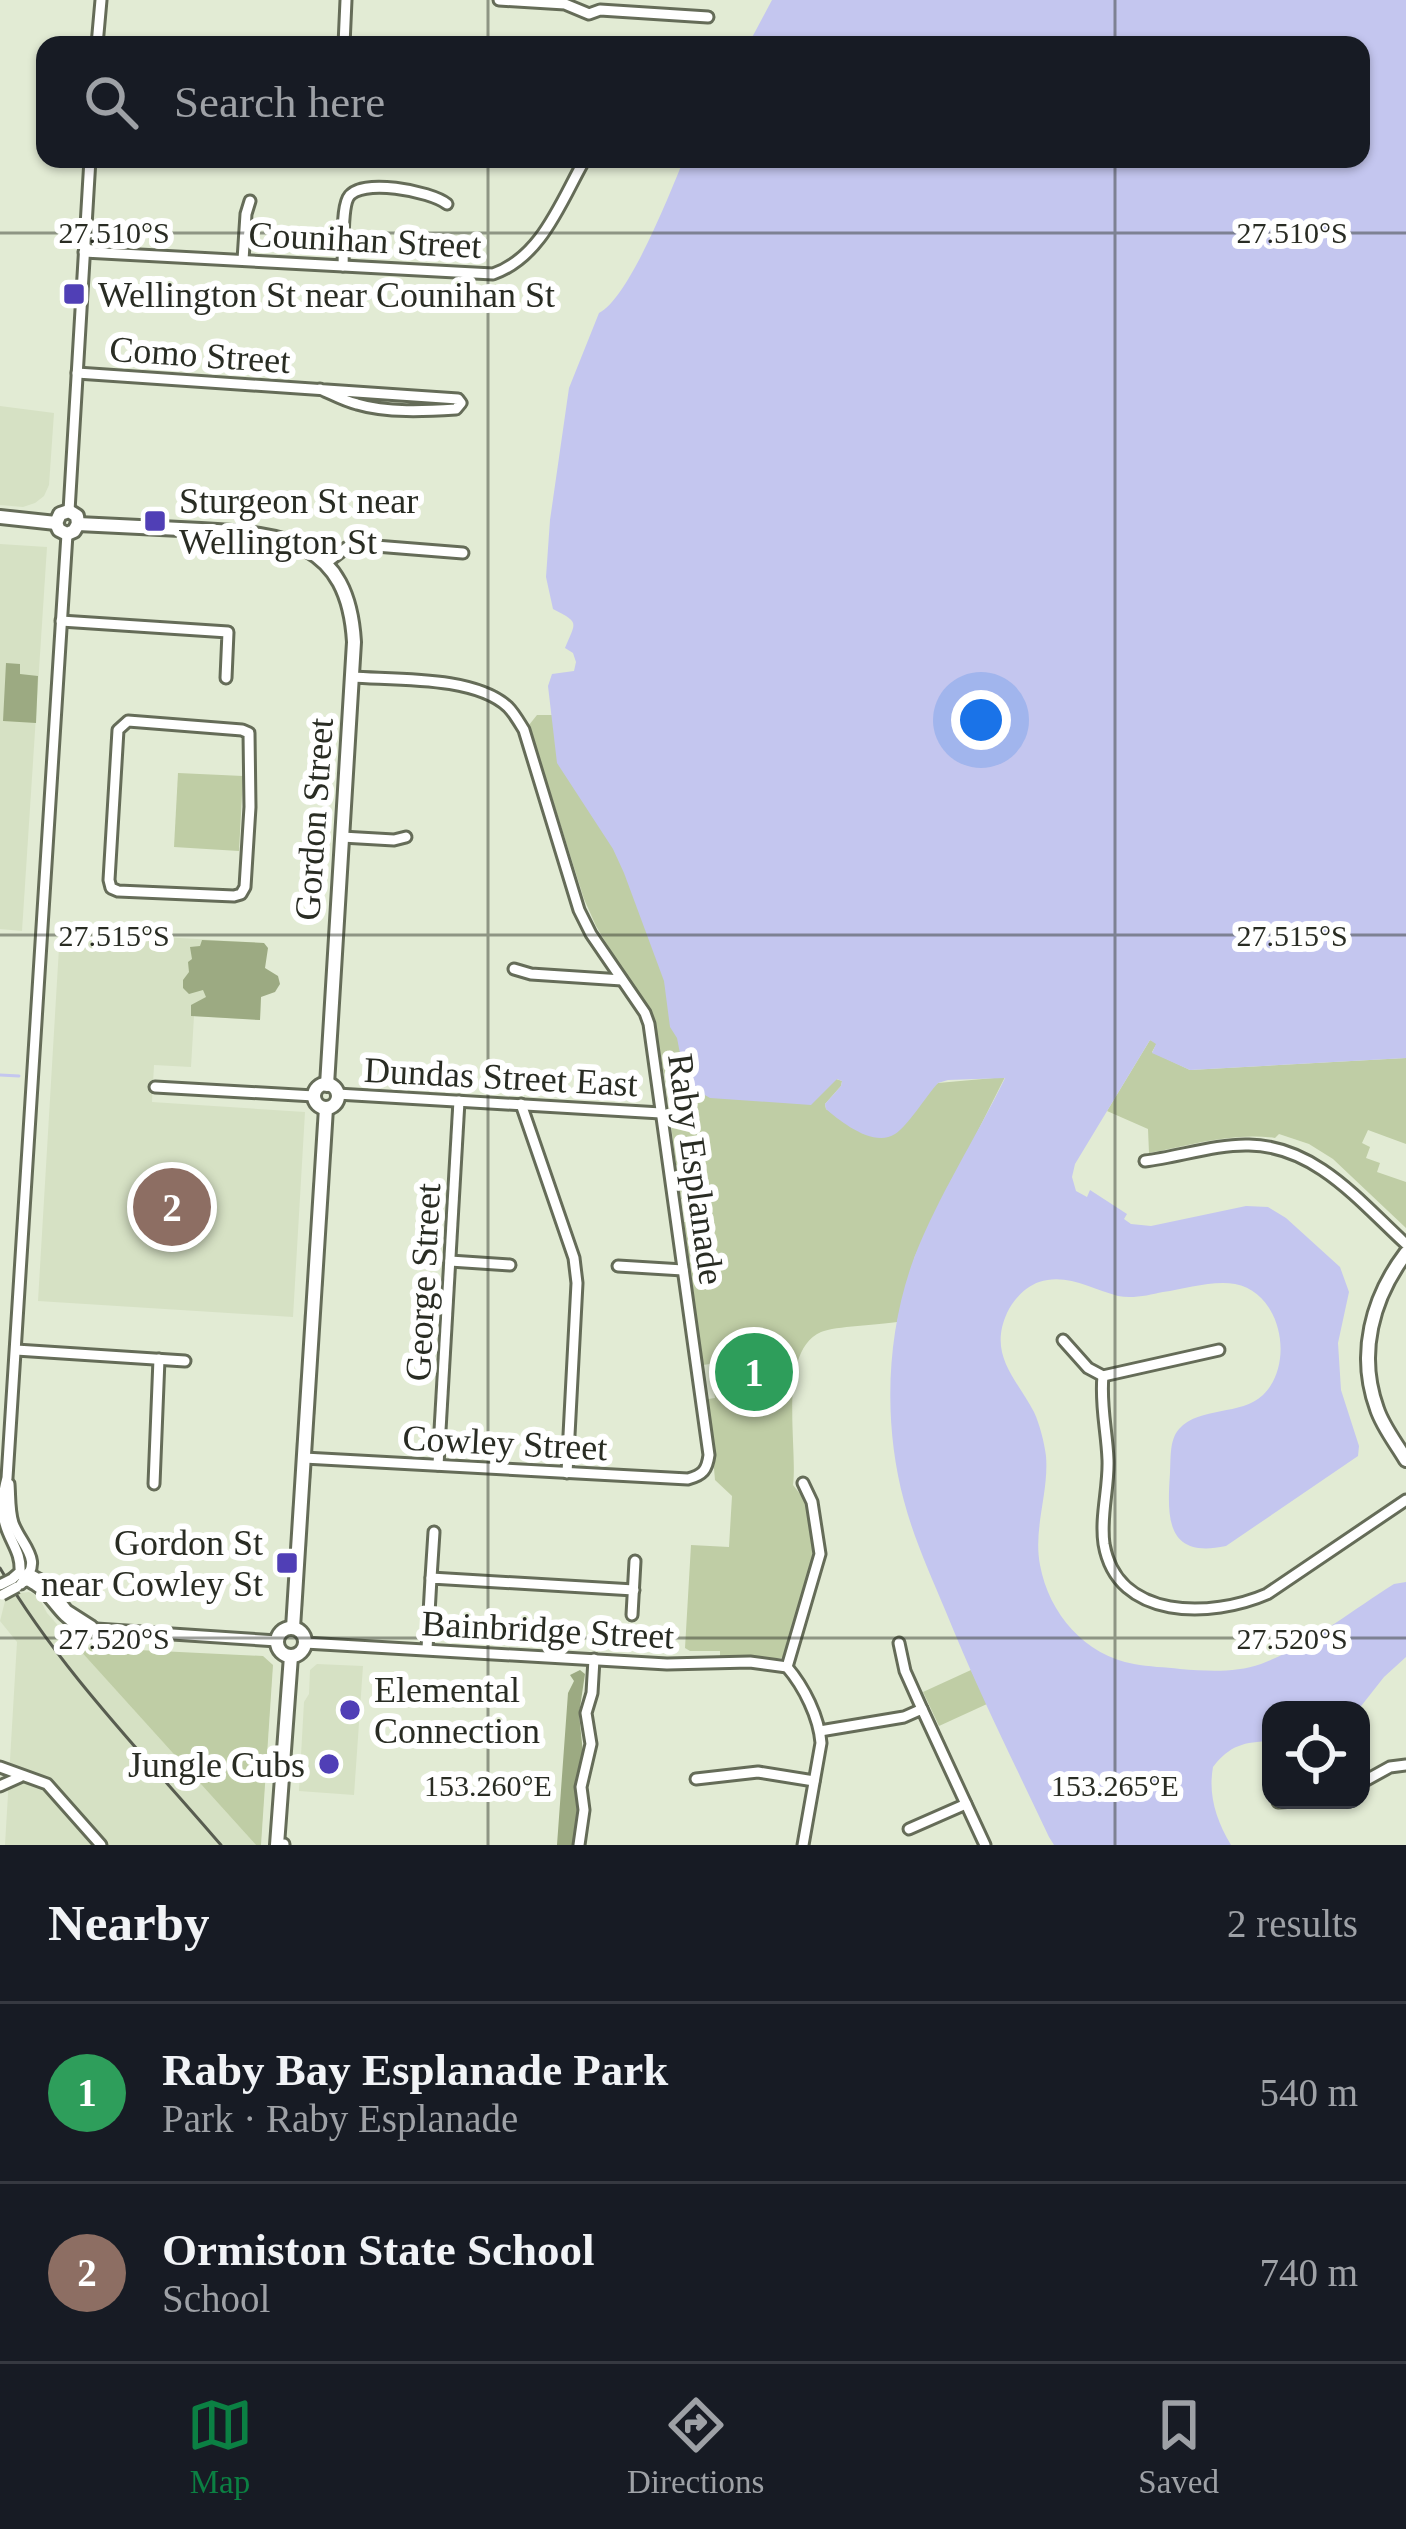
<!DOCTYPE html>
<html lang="en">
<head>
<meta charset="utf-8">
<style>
  :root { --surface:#171b24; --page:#242831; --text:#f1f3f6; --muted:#9ea1a6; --line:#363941; --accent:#0b8043 }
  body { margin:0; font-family:"Times New Roman",serif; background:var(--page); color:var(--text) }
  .controls { position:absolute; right:36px; bottom:36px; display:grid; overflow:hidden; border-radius:24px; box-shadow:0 3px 9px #0004 }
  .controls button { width:108px; height:108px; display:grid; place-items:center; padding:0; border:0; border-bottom:3px solid var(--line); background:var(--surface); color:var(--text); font:60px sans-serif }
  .you { position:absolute; left:981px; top:720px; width:42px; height:42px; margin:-30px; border:9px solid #fff; border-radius:50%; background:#1a73e8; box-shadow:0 0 0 18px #1a73e833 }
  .badge { display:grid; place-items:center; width:78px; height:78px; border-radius:50%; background:var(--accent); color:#fff; font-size:39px; font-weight:700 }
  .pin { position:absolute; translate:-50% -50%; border:6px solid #fff; box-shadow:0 3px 12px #0006 }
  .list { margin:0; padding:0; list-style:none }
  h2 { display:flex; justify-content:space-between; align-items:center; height:156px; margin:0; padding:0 48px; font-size:51px }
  h2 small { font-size:39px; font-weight:400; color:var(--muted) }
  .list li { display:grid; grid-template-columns:78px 1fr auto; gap:36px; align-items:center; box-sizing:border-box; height:180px; padding:0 48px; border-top:3px solid var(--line) }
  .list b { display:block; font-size:45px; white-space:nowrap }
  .list p { margin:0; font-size:39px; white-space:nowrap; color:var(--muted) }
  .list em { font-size:39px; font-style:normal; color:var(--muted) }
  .icon { flex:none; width:66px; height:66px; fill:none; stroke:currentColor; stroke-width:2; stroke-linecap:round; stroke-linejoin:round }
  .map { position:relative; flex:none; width:1406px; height:1845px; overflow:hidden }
  .search { position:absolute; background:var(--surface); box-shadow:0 3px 9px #0004; left:36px; right:36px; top:36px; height:132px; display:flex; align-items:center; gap:30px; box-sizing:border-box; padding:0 42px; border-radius:24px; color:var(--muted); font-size:45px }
  .sheet { height:516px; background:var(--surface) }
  nav { display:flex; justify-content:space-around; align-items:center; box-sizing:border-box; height:168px; border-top:3px solid var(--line); background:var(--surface); font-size:33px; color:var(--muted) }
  nav a { display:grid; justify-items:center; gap:6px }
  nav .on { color:var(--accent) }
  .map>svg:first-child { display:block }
  .built { fill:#d6e1c4 }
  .green { fill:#bfcda5 }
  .forest { fill:#9caa82 }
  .water { fill:#c4c6ef }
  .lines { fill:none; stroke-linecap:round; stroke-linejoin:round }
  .stream { stroke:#c4c6ef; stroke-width:3 }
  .minor-casing { stroke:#656c58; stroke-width:15 }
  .tertiary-casing { stroke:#656c58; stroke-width:18 }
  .minor { stroke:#fff; stroke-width:9 }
  .tertiary { stroke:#fff; stroke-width:12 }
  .rail { stroke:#585d50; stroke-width:3 }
  .minor-bridge-casing { stroke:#656c58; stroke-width:15; stroke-linecap:butt }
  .minor-bridge { stroke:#fff; stroke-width:9 }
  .ticks { fill:none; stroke:#292c23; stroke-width:3; stroke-opacity:0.45 }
  .poi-dot { fill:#503fb6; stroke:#fff; stroke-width:4.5 }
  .labels { text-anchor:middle; stroke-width:12; stroke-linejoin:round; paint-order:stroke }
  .street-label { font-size:36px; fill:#292c23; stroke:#fff }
  .poi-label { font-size:36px; fill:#292c23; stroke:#fff; text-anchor:start }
  .ticks-label { font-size:30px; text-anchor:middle; fill:#292c23; stroke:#fff; stroke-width:12; stroke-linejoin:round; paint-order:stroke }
</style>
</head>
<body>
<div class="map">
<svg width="1406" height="1845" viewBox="0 0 1406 1845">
  <rect width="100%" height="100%" fill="#e2ebd4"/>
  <g class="built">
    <polygon points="0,406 54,413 49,485 44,496 35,503 23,507 0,505"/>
    <polygon points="0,544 47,547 22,931 0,929"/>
    <polygon points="60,931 264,943 260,1020 194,1016 191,1067 154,1065 152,1102 305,1112 293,1317 38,1301"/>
    <polygon points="29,1592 38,1596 47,1613 77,1647 256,1845 5,1845 17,1642 0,1621 5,1601 20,1593"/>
    <polygon points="317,1664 363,1666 354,1795 299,1791 304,1702 309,1694 310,1670"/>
  </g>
  <g class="green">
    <path d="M550,696L836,1079L842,1081L841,1086L825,1104L826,1109L864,1134L938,1083L1005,1077L915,1256L897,1322C878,1325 836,1326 821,1332C777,1351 798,1447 793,1485L808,1504L816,1550L787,1655L781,1658H720V1651H690L685,1648L691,1545L729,1547L732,1496L715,1480L708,1399L715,1398L710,1364L703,1365L684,1222H691L689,1201L681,1199L679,1188L687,1189L684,1168L676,1165L666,1085L654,1023L596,926L584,899L529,725L537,715H552Z"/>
    <polygon points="178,773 243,776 239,851 174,847"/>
    <path d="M1150,1040L1157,1043L1152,1052L1190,1070L1406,1058V1144L1368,1130L1362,1143L1370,1147L1366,1158L1380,1163L1377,1172L1406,1182V1228L1333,1159L1309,1144L1279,1134L1275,1138C1233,1132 1191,1145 1149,1153L1148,1129L1107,1111Z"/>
    <polygon points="77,1647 263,1656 273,1665 261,1845 256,1845"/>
    <polygon points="971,1670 987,1704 939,1726 923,1692"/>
  </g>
  <g class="forest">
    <polygon points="6,663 20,664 20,674 38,676 36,723 3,721"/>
    <polygon points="202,940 264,943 268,948 265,968 278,976 280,984 275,992 261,997 260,1020 191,1016 191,1005 206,997 203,990 189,994 183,988 183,980 189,972 188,962 192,959 190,947 200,946"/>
    <polygon points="580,1670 585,1674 579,1714 583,1753 575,1784 577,1810 574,1845 557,1845 568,1693 574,1681 570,1675"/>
  </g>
  <path class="water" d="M772,0H1406V1058L1190,1070L1152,1053L1156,1044L1150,1040L1075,1164L1072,1177L1076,1191L1087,1197L1090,1190L1127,1214L1124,1219L1131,1224L1151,1226L1246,1206L1268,1207L1286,1218L1340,1267L1349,1292L1338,1343L1341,1390L1359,1446L1358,1456L1226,1546C1166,1559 1167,1518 1170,1473C1171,1460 1169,1440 1179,1429C1200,1406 1241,1416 1263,1395C1295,1364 1282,1293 1235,1284C1213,1280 1185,1289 1163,1292C1149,1295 1133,1299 1118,1296C1091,1289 1067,1273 1039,1282C1025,1287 1013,1300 1007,1313C988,1355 1016,1378 1034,1412C1040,1425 1044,1442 1046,1456C1049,1493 1033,1528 1040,1565C1049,1614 1085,1655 1134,1664C1149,1667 1165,1667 1180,1669C1207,1671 1235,1673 1261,1664C1308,1646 1351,1611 1394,1584L1406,1582V1657L1384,1677L1358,1710H1271V1741C1244,1742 1230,1745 1213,1767C1208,1795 1216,1820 1231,1845H1054L1049,1837C1014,1763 977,1689 946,1612C931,1576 914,1539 904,1501C883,1423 886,1334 914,1258C938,1196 976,1138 1005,1078L948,1080L938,1083C927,1095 907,1127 895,1134C874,1148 841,1122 826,1109L825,1104L841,1086L842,1081L837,1079L811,1105L710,1098L686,1084L677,1038L670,1027L664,981L624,873L613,849L557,763L548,686L552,674L574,671L576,662L573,653L565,648C576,621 580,623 553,609L546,577L550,520L569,388L599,313C629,298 670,193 684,159H1361V45H748Z"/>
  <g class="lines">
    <polyline class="stream" points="0,1075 19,1076"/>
    <g class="minor-casing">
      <g id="minor">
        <polyline points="499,0 565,4 589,14 600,10 708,17"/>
        <polyline points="97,45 101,0"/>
        <polyline points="344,45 346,0"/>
        <path d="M84,252L493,274C542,257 561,201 585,159"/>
        <polyline points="243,260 246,214 250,201"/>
        <path d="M343,266C344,249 341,212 348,198C359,177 431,191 447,204"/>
        <path d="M77,373L458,399L461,403L456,409C426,411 387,413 357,404C344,401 332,394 320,389"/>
        <polyline points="69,511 90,159"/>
        <polyline points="325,564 346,548 363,545 463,553"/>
        <polyline points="61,621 228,632 226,678"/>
        <polygon points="128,721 242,730 249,733 250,807 245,887 241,894 234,896 118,891 111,888 109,880 118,730"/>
        <polyline points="342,837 394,840 406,837"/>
        <polyline points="514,969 531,974 622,980"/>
        <polyline points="155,1087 314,1096"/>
        <polyline points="337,1094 661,1113"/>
        <polyline points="521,1104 574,1258 577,1283 567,1473"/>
        <path d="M1145,1161C1178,1157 1217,1144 1249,1145C1316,1146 1360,1202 1406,1244"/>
        <polyline points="450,1261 510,1265"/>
        <polyline points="618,1266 683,1270"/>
        <polyline points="1063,1340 1088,1368 1103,1376 1219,1350"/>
        <polyline points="16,1350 185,1361"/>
        <path d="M1103,1376C1100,1405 1107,1431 1108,1460C1109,1488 1100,1516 1104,1544C1117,1621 1212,1618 1267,1594L1406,1500"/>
        <path d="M304,1458L688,1479C703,1475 707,1470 709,1455L649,1024L645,1013L591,934L579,910L524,730C519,722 514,713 508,707C475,676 396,680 352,677"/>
        <polyline points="438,1465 459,1101"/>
        <path d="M9,1484C10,1496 9,1510 13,1523C22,1547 45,1560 21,1584"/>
        <polyline points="154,1484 159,1359"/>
        <path d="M20,1572C31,1590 18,1574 35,1585C52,1595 57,1615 81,1628L277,1641"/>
        <polyline points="28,1573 46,1583 67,1610 92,1626"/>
        <polyline points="431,1578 434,1532"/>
        <path d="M12,1579L20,1572C21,1555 14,1547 8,1532C0,1513 2,1497 7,1478L67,534"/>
        <polyline points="632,1615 635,1561"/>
        <polyline points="305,1643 667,1664 750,1662 787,1667"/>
        <polyline points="899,1643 905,1671 922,1709"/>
        <polyline points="427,1649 431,1578 634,1590"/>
        <polyline points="787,1667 820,1554 812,1502 803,1483"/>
        <path d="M787,1667C804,1687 819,1717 821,1743L803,1845"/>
        <polyline points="820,1731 904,1717 922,1709 985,1845"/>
        <polyline points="0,1767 47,1784 101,1845"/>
        <polyline points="696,1779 758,1772 814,1781"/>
        <polyline points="1361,1783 1390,1767 1406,1765"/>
        <polyline points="0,1786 20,1777"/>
        <polyline points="1278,1802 1316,1800"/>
        <polyline points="909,1829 966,1804"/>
        <polyline points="284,1844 284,1845"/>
        <polyline points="579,1845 584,1810 581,1787 591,1744 586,1713 592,1693 594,1659"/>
      </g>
    </g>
    <g class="tertiary-casing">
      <g id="tertiary">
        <polyline points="0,517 56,523"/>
        <polyline points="56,523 60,514 69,511 77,516 78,524"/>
        <polyline points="56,523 59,530 67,534 74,531 78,524"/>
        <path d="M78,524C119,526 160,528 201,530C285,534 348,541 354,642L327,1085"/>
        <circle cx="326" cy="1096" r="12"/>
        <path d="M1406,1253C1372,1298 1357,1354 1377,1409C1383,1427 1396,1443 1406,1460"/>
        <circle cx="291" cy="1642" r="14"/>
        <polyline points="293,1628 326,1108"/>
        <polyline points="277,1845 291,1656"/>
      </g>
    </g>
    <use href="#minor" class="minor"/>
    <use href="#tertiary" class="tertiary"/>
    <path class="rail" d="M0,1568C60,1670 144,1755 221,1845"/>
    <g class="minor-bridge-casing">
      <g id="minor-bridge">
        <polyline points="0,1585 12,1579"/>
        <polyline points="2,1595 17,1587"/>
      </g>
    </g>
    <use href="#minor-bridge" class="minor-bridge"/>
  </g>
  <path class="ticks" d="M488,0V45M1115,0V45M488,159V1845M1115,159V1845M0,233H1406M0,935H1406M0,1638H1406"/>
  <g class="poi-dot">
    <rect x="62" y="282" width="24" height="24" rx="6"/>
    <rect x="143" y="509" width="24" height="24" rx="6"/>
    <rect x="275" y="1551" width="24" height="24" rx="6"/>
    <circle cx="350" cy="1710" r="12"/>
    <circle cx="329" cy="1764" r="12"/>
  </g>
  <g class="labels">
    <g class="street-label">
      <text transform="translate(365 239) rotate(3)" y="13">Counihan Street</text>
      <text transform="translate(200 354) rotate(4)" y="13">Como Street</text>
      <text transform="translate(313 819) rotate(-86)" y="13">Gordon Street</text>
      <text transform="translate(501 1076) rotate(3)" y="13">Dundas Street East</text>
      <text transform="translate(697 1169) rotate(82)" y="13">Raby Esplanade</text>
      <text transform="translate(422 1282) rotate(-87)" y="13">George Street</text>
      <text transform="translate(505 1442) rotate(3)" y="13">Cowley Street</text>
      <text transform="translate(548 1629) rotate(3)" y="13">Bainbridge Street</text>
    </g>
    <g class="poi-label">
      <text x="98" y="307">Wellington St near Counihan St</text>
      <text x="179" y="513">Sturgeon St near<tspan x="179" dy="41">Wellington St</tspan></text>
      <text x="263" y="1555" text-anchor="end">Gordon St<tspan x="263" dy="41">near Cowley St</tspan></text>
      <text x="374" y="1702">Elemental<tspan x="374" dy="41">Connection</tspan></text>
      <text x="305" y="1777" text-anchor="end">Jungle Cubs</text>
    </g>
  </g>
  <g class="ticks-label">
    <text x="114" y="243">27.510°S</text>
    <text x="1292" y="243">27.510°S</text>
    <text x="114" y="946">27.515°S</text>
    <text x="1292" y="946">27.515°S</text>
    <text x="114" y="1649">27.520°S</text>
    <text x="1292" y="1649">27.520°S</text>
    <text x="488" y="1796">153.260°E</text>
    <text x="1115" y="1796">153.265°E</text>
  </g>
</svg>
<div class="controls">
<button><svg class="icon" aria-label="locate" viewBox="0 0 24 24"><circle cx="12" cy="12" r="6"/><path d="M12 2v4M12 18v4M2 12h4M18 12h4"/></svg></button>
</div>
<div class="you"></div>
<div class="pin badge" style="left:754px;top:1372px;background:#2e9e5b">1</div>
<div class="pin badge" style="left:172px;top:1207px;background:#8d6e63">2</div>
<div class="search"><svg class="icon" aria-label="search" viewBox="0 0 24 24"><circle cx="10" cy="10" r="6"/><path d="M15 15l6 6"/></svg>Search here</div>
</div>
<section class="sheet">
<h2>Nearby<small>2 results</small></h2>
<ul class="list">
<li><span class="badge" style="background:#2e9e5b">1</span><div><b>Raby Bay Esplanade Park</b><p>Park · Raby Esplanade</p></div><em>540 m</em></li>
<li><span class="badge" style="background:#8d6e63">2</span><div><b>Ormiston State School</b><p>School</p></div><em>740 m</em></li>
</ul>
</section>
<nav>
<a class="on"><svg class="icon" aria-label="map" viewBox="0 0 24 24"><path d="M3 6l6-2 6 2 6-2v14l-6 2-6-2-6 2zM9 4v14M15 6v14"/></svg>Map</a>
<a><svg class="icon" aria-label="directions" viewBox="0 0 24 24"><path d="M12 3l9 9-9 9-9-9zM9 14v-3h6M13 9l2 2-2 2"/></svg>Directions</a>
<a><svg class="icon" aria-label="saved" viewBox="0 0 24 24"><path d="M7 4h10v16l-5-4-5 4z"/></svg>Saved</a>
</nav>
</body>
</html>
